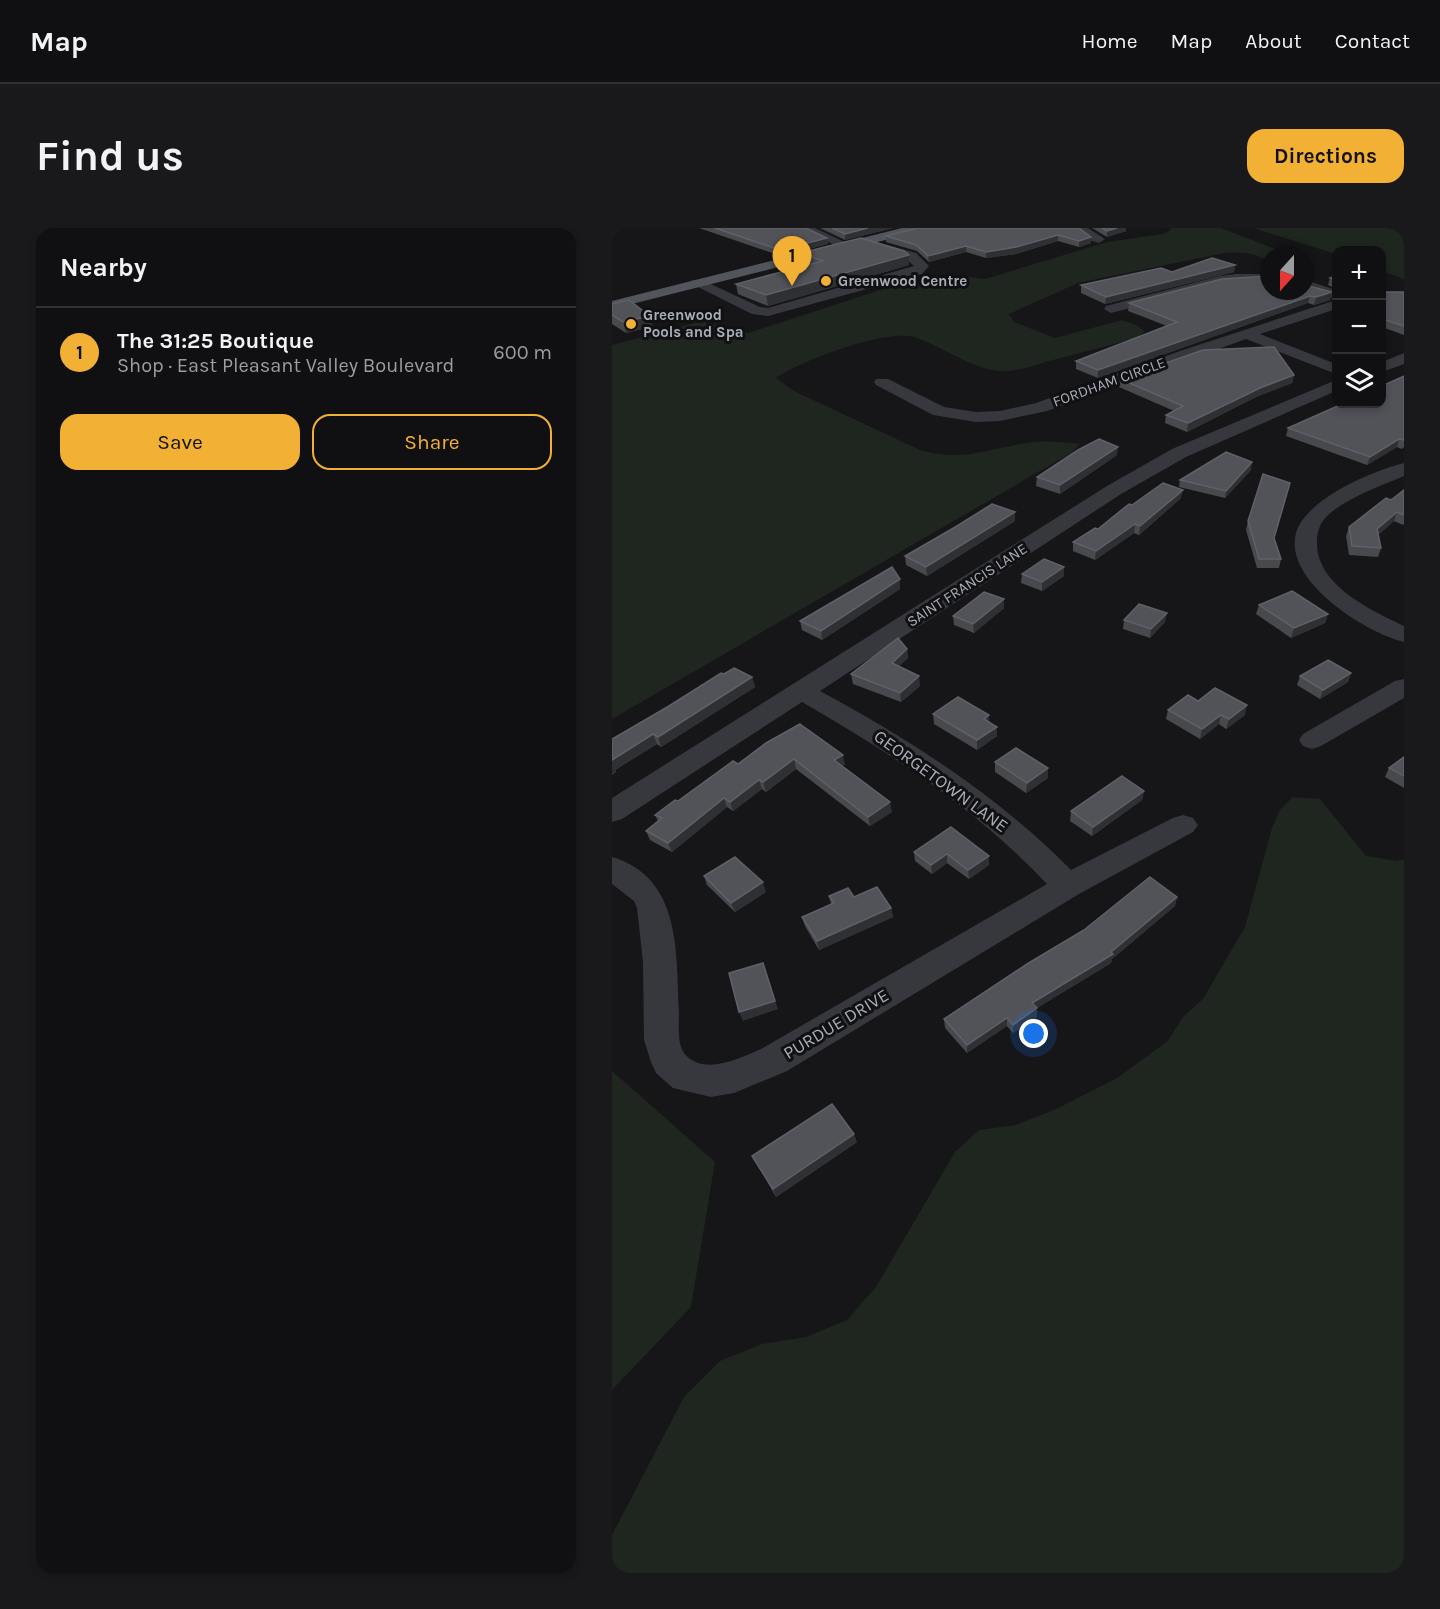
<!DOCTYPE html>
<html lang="en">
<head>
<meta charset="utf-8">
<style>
  :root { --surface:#101012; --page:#19191b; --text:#f1f3f6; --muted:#9c9d9f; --line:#303032; --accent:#f2b134 }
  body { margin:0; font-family:Karla,sans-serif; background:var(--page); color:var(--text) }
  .controls { position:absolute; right:18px; top:18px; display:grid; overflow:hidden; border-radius:12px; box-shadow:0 3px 9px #0003 }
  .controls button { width:54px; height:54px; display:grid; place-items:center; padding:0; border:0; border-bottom:2px solid var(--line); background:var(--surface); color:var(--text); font:30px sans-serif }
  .compass { position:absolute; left:648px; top:18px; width:54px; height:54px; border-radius:50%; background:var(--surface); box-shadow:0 3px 9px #0003; rotate:201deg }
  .you { position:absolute; left:422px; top:806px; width:21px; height:21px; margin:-15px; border:4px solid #fff; border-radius:50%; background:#1a73e8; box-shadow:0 0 0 9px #1a73e833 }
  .badge { display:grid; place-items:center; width:39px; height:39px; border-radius:50%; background:var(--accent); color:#111; font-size:20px; font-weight:700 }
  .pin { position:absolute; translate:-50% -50px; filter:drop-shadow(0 2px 3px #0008) }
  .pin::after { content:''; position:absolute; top:32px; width:21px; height:18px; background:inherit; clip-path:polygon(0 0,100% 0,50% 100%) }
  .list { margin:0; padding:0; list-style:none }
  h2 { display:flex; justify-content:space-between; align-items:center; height:78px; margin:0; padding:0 24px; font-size:26px }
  h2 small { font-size:20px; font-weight:400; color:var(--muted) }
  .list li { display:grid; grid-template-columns:39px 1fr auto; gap:18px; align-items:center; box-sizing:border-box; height:90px; padding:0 24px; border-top:2px solid var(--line) }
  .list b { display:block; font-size:22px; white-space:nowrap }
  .list p { margin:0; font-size:20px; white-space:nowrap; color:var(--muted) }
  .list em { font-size:20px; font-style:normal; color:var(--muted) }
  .actions { display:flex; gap:12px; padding:18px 24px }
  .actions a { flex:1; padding:14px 0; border:2px solid var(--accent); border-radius:18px; text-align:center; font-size:21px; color:var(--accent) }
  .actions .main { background:var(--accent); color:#111 }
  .icon { flex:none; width:33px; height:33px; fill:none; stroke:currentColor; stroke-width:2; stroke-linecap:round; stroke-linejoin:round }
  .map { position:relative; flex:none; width:792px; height:1345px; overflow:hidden; border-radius:18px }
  header { display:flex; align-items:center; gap:36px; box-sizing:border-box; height:84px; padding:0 30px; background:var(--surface); border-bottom:2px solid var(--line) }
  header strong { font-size:28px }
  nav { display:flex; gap:33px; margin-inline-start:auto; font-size:21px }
  .intro { display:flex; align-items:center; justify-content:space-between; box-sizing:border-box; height:144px; padding:0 36px }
  h1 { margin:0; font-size:42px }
  .button { padding:15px 27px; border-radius:18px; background:var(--accent); color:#111; font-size:21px; font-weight:700 }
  main { display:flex; gap:36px; padding:0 36px }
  aside { flex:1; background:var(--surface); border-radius:18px; box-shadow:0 3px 9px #0003 }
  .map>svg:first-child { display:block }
  .green { fill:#1e261f }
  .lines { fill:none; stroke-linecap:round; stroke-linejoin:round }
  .minor { fill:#37383d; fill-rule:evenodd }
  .major { fill:#53555c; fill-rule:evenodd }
  .wall { fill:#47494d }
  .shaded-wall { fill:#2f3033 }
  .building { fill:#525359; stroke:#5f6168; stroke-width:1.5 }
  .poi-dot { fill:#f2b134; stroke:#111113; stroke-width:2 }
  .labels { text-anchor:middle; stroke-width:6; stroke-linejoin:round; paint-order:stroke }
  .far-poi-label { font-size:15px; font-weight:bold; fill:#a8adb8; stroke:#111113; text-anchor:start }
  .far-street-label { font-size:15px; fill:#a8adb8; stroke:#111113 }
  .street-label { font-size:18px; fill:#a8adb8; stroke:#111113 }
</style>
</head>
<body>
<header>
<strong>Map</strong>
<nav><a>Home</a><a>Map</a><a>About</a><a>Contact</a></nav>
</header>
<div class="intro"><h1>Find us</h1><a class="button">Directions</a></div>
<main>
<aside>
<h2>Nearby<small></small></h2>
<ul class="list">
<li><span class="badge">1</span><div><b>The 31:25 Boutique</b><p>Shop · East Pleasant Valley Boulevard</p></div><em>600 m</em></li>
</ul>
<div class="actions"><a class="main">Save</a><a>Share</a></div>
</aside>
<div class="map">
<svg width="792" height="1345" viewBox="0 0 792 1345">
  <rect width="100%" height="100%" fill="#161618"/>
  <g class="green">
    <path d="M558,0H609L679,27H657V34C643,24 628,24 612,25L466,55L397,86L402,94L443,110L510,92L524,97L533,103L525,110C498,117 471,124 445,131C427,135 406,145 387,143C357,140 330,118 302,109C273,101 188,133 164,150L182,163L308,222C353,235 379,219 422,214C438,213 452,214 468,216L459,225L0,491V117L90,93L136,105L290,55L340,47L373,51L495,14L551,6L559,2Z"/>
    <polygon points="641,0 792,0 792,51 770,43 770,22 724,22 724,26"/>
    <polygon points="681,569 708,571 754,628 785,633 792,631 792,1345 0,1345 0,1307 72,1169 108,1133 150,1116 194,1109 235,1092 264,1059 343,924 367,902 404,897 446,880 505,850 556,813 570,790 591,771 633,699 660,600 668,582"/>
    <polygon points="0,843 103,934 79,1079 0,1162"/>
  </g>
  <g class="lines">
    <g class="minor">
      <polygon points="187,0 203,0 239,17 237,20 229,20"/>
      <path d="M464,0H476L493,11L487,15C476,12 470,9 464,0Z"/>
      <polygon points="256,12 304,25 317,38 310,46 156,88 140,86 78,55 80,52 90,52 148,79 156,80 302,38 294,31 252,19 250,16 252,13"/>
      <polygon points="624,46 657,46 657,54 609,56 499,85 492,81 494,78 608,48"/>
      <polygon points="693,52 724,62 724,71 693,61"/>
      <polygon points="724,72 724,81 648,106 724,136 724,146 634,111 435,183 388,193 364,194 321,187 264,157 262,154 264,151 276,151 332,179 364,184 388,183 424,175 568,123"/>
      <polygon points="792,125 792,136 770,144 770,134"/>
      <path d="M724,152V163L574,229L509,266L208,463C299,512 386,568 459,642L561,590L571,587L581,590L586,597L581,604L467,666L175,843L122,865L99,869L61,860L44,845L39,834L32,812L31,734L25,680L22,673L0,656V629C70,650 64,725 67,784C67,796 65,815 72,825C91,849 128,830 149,821L435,656C364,581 279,525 190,474L10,591L0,594V570L495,258L560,221Z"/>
      <path d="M792,235V248C766,259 736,269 715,288C708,295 705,304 705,313C703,357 759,382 792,398V414C754,405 671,353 684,305C694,271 760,243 792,235Z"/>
      <polygon points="792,451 792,470 709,518 700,521 691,518 687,512 691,506 783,453"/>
    </g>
    <polygon class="major" points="290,0 311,0 309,3 0,81 0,73"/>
  </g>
  <g class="wall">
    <polygon points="87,0 194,0 215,10 216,16 169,28"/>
    <polygon points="208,0 281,0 233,12"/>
    <polygon points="467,0 479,15 467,19 446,13 404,26 374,30 354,24 317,34 305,23 274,14 274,8"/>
    <polygon points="480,0 514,0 514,3 495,9"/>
    <polygon points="188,25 297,37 156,78 126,66 124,56 195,37 190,35"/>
    <polygon points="623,37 622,44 493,76 469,65 469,57 560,44"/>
    <polygon points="724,48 724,61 716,57 718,50"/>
    <polygon points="770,57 772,64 792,64 792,107 770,99"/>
    <polygon points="720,64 718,72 702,77 696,75 486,150 464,141 464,133 555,98 516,83 517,75"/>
    <polygon points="0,76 41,98 14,105 0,96"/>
    <polygon points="682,147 680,155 646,168 575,204 553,195 554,187 562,183 507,159 508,151"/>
    <polygon points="792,148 792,219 790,221 785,219 755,237 674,208 676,200"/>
    <polygon points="505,227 448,266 424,258 425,249"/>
    <polygon points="639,242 613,270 567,259 568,252"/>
    <polygon points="678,255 662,311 669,331 667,340 645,340 634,302 636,293"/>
    <polygon points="792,262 792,296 791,297 782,293 766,307 769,320 766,329 737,327 734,308 737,299 779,272"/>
    <polygon points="569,270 527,307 522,305 483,332 461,323 461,314 486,301 520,277"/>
    <polygon points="403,293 315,348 294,337 293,328"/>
    <polygon points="410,346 452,348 430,363 409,355"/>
    <polygon points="288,351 288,361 210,412 190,402 188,393"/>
    <polygon points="392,371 392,380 362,405 342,397 341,388"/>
    <polygon points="647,377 716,386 713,395 679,410 644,386"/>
    <polygon points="512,392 553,394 538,410 511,401"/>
    <polygon points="295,421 296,430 287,438 308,458 289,474 241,456 239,446"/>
    <polygon points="739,445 736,454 708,471 685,457 688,448"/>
    <polygon points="112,446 140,449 143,459 49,519 45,516 3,542 4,544 0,547 0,511"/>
    <polygon points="586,473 633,487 614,501 607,496 588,511 554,491 556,482"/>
    <polygon points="321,486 377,487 377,495 385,499 385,508 365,522 322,496"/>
    <polygon points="154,515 233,536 230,538 280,584 258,598 184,541 154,564 150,561 121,583 115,579 60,624 38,612 34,603 46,593 43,587 126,536"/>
    <polygon points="792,529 792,560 773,549 777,540"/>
    <polygon points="383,534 436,550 414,565 383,544"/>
    <polygon points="532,563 530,572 480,608 458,593 459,583"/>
    <polygon points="339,599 377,637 357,651 335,635 320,646 303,633 302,624"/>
    <polygon points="92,648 154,664 123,684 95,657"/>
    <polygon points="217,668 242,669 279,680 281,689 207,722 193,698 190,689 219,676"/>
    <polygon points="565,669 563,678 500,731 499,735 425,780 425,789 401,805 395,798 355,825 333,800 332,791"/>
    <polygon points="245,914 164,969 140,928"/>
  </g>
  <g class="shaded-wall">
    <polygon points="256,0 281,0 233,12 233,6"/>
    <polygon points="505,0 514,0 514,3 495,9 495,3"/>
    <polygon points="446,7 446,13 404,26 374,30 374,24"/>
    <polygon points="479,9 479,15 467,19 467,13"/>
    <polygon points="215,10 216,16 169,28 168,22"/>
    <polygon points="354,18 354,24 317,34 316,28"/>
    <polygon points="297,27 297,37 156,78 154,67"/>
    <polygon points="623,37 622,44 493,76 494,69"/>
    <polygon points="720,64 718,72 702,77 704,69"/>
    <polygon points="698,68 696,75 486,150 486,142"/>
    <polygon points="38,88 41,98 14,105 11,94"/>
    <polygon points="682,147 680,155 646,168 575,204 576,195 648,160"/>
    <polygon points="787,211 785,219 755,237 758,229"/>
    <polygon points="506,219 505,227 448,266 448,257"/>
    <polygon points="640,234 639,242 613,270 614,263"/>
    <polygon points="571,262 569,270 527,307 528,298"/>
    <polygon points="403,284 403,293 315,348 314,339"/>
    <polygon points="785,284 782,293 762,310 765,301"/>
    <polygon points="523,296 522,305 483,332 484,323"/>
    <polygon points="452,339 452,348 430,363 430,354"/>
    <polygon points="288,351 288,361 210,412 209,403"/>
    <polygon points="392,371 392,380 362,405 361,396"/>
    <polygon points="555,385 553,394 538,410 539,401"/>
    <polygon points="716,386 713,395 679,410 682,400"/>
    <polygon points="295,421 296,430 281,444 280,435"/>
    <polygon points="739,445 736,454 708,471 711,462"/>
    <polygon points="307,448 308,458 289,474 288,465"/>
    <polygon points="140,449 143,459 49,519 46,509"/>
    <polygon points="635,477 633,487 614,501 617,491"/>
    <polygon points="377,487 377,497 372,491"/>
    <polygon points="609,487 607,496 588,511 590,501"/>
    <polygon points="385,499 385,508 365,522 365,512"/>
    <polygon points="41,506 45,516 3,542 4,544 0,547 0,532"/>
    <polygon points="231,527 233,536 224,542 222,532"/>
    <polygon points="182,531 184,541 154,564 151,554"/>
    <polygon points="436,540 436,550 414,565 415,555"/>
    <polygon points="147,552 150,561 121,583 118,574"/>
    <polygon points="532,563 530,572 480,608 481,599"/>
    <polygon points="112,570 115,579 60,624 56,615"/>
    <polygon points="278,574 280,584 258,598 256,589"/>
    <polygon points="335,626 335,635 320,646 319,637"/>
    <polygon points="377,628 377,637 357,651 356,642"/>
    <polygon points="151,654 154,664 123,684 119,675"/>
    <polygon points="565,669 563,678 500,731 499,735 425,780 425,789 401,805 401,797 420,775 499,724"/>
    <polygon points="279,680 281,689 207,722 205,713"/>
    <polygon points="151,735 166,781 131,793 127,784"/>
    <polygon points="395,790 395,798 355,825 355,817"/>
    <polygon points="242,906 245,914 164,969 161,961"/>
  </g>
  <g class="building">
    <polygon points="103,0 194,0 215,10 168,22"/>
    <polygon points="220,0 256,0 233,6"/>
    <polygon points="306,0 467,0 479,9 467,13 446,7 404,19 374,24 354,18 316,28 304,17 274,8"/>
    <polygon points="490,0 505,0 495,3"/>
    <polygon points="249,10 292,23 297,27 154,67 124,56 211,33 188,25"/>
    <polygon points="600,30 623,37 494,69 469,57 549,40 560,44"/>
    <polygon points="657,48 657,63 693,63 693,57 720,64 704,69 698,68 486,142 464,133 565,94 517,75 610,51"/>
    <polygon points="724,48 724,53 718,50"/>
    <polygon points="770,57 772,64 792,64 792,98 770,91"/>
    <polygon points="17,72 38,88 11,94 0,87 0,76"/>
    <polygon points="662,119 682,147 648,160 576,195 554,187 571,178 508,151 591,122"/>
    <polygon points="792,148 792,212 787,211 758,229 676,200 730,176 770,176 770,158"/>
    <polygon points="487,211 506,219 448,257 425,249 466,222"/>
    <polygon points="614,224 640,234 614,263 568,252"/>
    <polygon points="651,246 678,255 662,310 669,331 647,331 636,293"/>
    <polygon points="551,255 571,262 528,298 523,296 484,323 461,314 483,300 486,301 517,276 520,277"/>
    <polygon points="792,262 792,287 785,284 765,301 769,320 740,318 737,299 774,270 779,272"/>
    <polygon points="380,276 403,284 314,339 293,328 345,298"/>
    <polygon points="432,331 452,339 430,354 410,346"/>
    <polygon points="280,339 288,351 209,403 188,393"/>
    <polygon points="680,363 716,386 682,400 647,377"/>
    <polygon points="372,364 392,371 361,396 341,388"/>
    <polygon points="527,376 555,385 539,401 512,392"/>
    <polygon points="286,410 295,421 280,435 307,448 288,465 239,446"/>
    <polygon points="716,432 739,445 711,462 688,448"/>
    <polygon points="122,440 140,449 46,509 41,506 0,532 0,511 57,478 109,445 112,446"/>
    <polygon points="603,460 635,477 617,491 609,487 590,501 556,482 576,467 586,473"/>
    <polygon points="346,469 377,487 372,491 385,499 365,512 321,486"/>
    <polygon points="188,496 231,527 222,532 278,574 256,589 182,531 151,554 147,552 118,574 112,570 56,615 34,603 50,590 43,587 63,572 66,573 121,533 126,536 154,515"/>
    <polygon points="404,520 436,540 415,555 383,534"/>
    <polygon points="792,529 792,548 777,540"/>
    <polygon points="510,548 532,563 481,599 459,583"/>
    <polygon points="339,599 377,628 356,642 335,626 319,637 302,624"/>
    <polygon points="123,629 151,654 119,675 92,648"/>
    <polygon points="538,649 565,669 499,724 501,726 420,775 425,780 401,797 395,790 355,817 332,791 415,736 472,702"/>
    <polygon points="265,659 279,680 205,713 190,689 222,675 217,668 236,660 242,669"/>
    <polygon points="151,735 163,773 127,784 117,745"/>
    <polygon points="220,876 242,906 161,961 140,928"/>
  </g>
  <g class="poi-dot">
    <circle cx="214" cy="53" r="6"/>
    <circle cx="19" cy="96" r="6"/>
  </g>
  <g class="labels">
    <g class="far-poi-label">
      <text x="226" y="58">Greenwood Centre</text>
      <text x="31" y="92">Greenwood<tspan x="31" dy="17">Pools and Spa</tspan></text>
    </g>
    <g class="far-street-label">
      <text transform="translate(497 154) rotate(-20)" y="5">FORDHAM CIRCLE</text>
      <text transform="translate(355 357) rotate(-33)" y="5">SAINT FRANCIS LANE</text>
    </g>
    <g class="street-label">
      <text transform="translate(329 553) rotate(36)" y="6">GEORGETOWN LANE</text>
      <text transform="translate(224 796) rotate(-31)" y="6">PURDUE DRIVE</text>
    </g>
  </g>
</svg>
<div class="controls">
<button>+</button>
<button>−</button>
<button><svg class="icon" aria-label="layers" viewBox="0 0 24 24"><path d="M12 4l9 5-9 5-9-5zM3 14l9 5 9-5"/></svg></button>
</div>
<svg class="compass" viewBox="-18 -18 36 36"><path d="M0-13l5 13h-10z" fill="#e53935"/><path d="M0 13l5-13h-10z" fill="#9c9d9f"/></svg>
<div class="you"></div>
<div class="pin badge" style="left:180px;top:58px">1</div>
</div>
</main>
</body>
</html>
